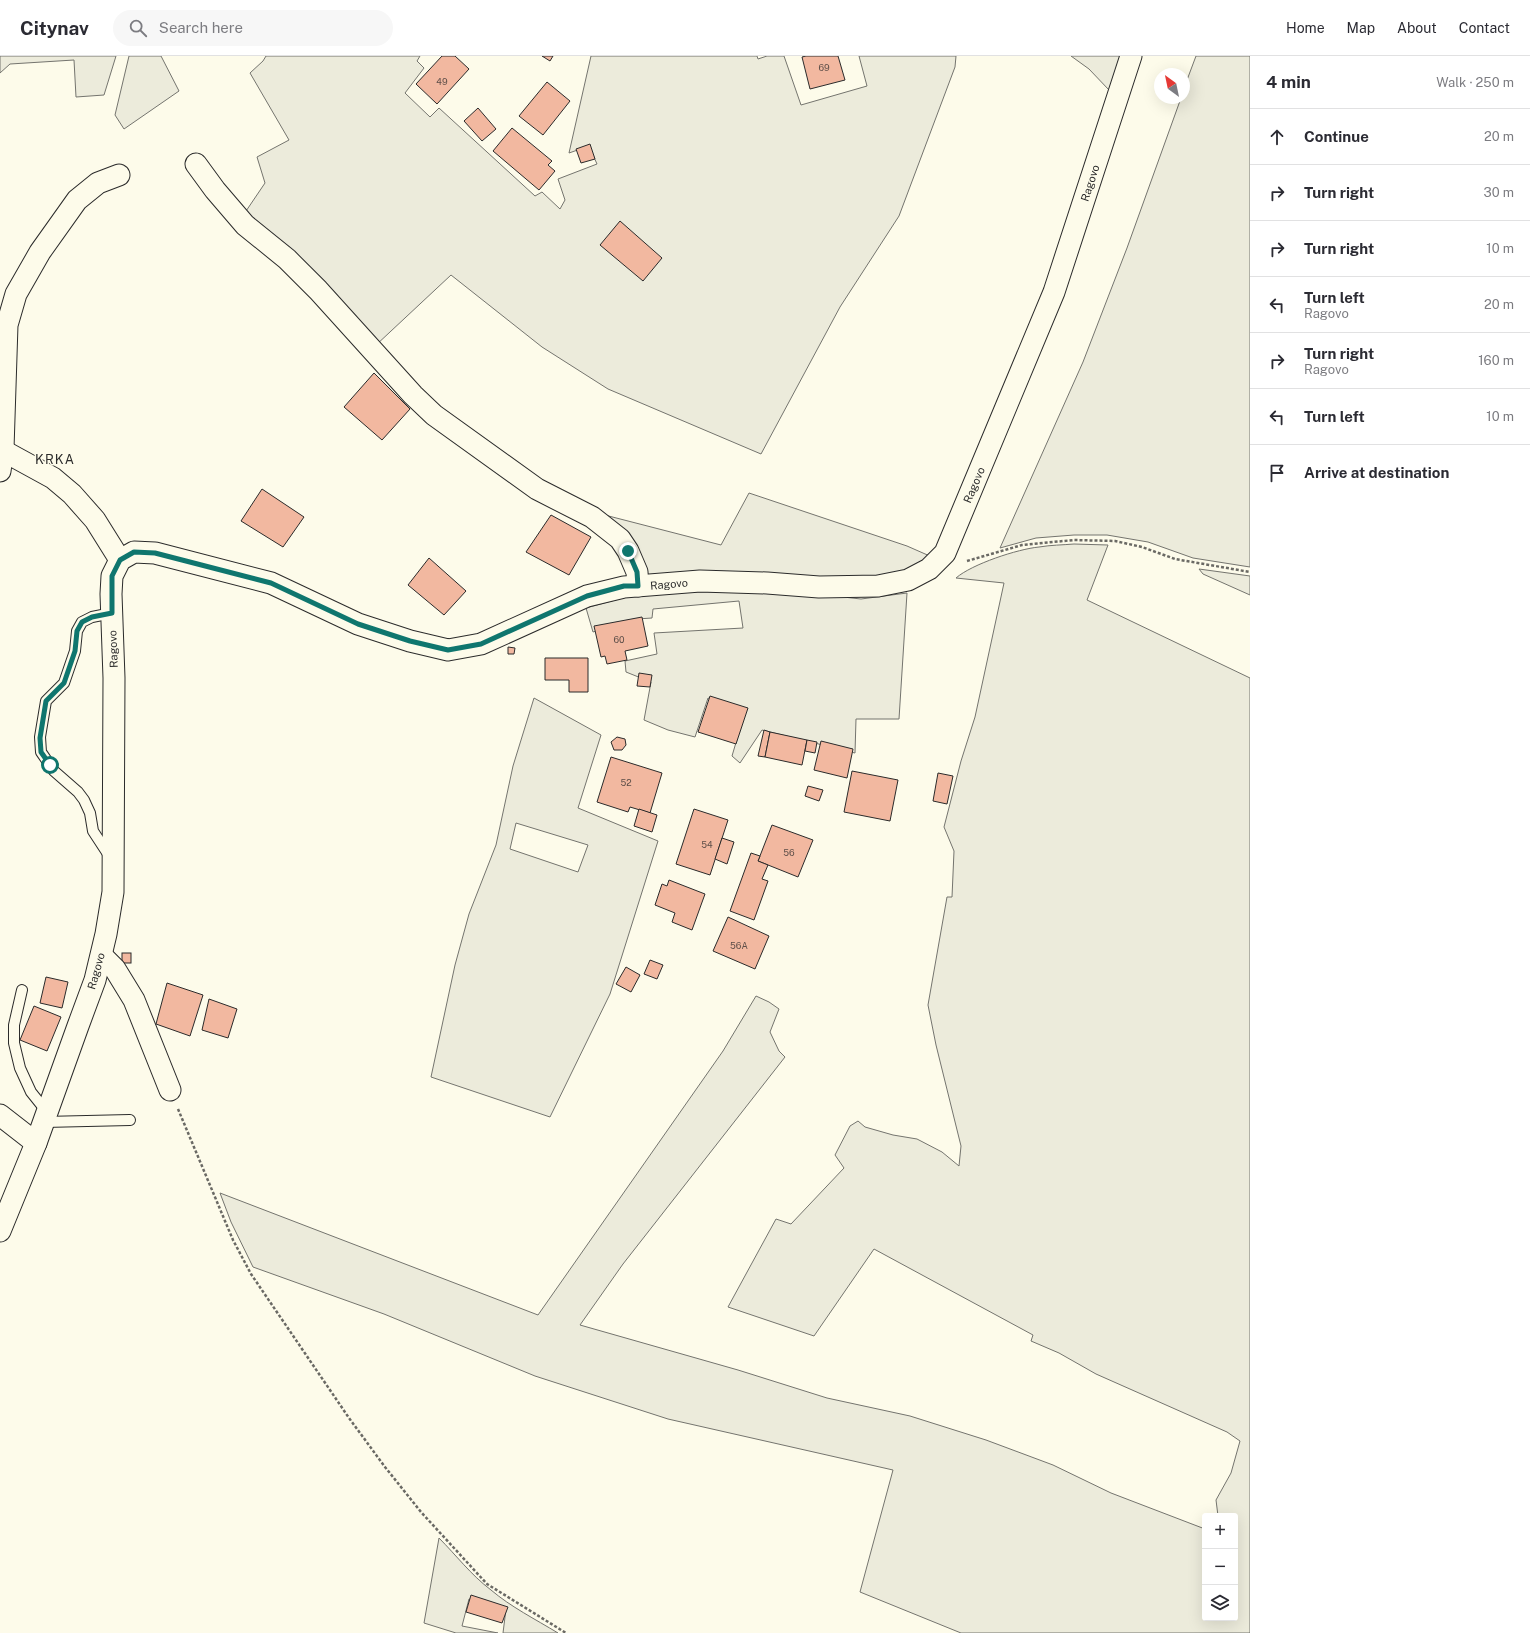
<!DOCTYPE html>
<html lang="en">
<head>
<meta charset="utf-8">
<style>
  :root { --surface:#fff; --page:#f7f7f7; --text:#2b2b33; --muted:#7c7c81; --line:#e1e1e2 }
  body { margin:0; font-family:"Public Sans",sans-serif; background:var(--page); color:var(--text) }
  .controls { position:absolute; right:12px; bottom:12px; display:grid; overflow:hidden; border-radius:4px; box-shadow:0 4px 16px #0002 }
  .controls button { width:36px; height:36px; display:grid; place-items:center; padding:0; border:0; border-bottom:1px solid var(--line); background:var(--surface); color:var(--text); font:20px sans-serif }
  .compass { position:absolute; left:1154px; top:12px; width:36px; height:36px; border-radius:50%; background:var(--surface); box-shadow:0 4px 16px #0002; rotate:327deg }
  .stop { position:absolute; width:12px; height:12px; margin:-9px; border:3px solid #0f766e; border-radius:50%; background:#fff }
  .stop.end { background:#0f766e; border-color:#fff; box-shadow:0 1px 4px #0008 }
  .list { margin:0; padding:0; list-style:none }
  h2 { display:flex; justify-content:space-between; align-items:center; height:52px; margin:0; padding:0 16px; font-size:17px }
  h2 small { font-size:13px; font-weight:400; color:var(--muted) }
  .list li { display:grid; grid-template-columns:26px 1fr auto; gap:12px; align-items:center; box-sizing:border-box; height:56px; padding:0 16px; border-top:1px solid var(--line) }
  .list b { display:block; font-size:15px; white-space:nowrap }
  .list p { margin:0; font-size:13px; white-space:nowrap; color:var(--muted) }
  .list em { font-size:13px; font-style:normal; color:var(--muted) }
  .icon { flex:none; width:22px; height:22px; fill:none; stroke:currentColor; stroke-width:2; stroke-linecap:round; stroke-linejoin:round }
  .map { position:relative; flex:none; width:1250px; height:1577px; overflow:hidden }
  header { display:flex; align-items:center; gap:24px; box-sizing:border-box; height:56px; padding:0 20px; background:var(--surface); border-bottom:1px solid var(--line) }
  header strong { font-size:19px }
  nav { display:flex; gap:22px; margin-inline-start:auto; font-size:14px }
  .search { width:280px; height:36px; background:var(--page); display:flex; align-items:center; gap:10px; box-sizing:border-box; padding:0 14px; border-radius:22px; color:var(--muted); font-size:15px }
  main { display:flex }
  aside { flex:1; background:var(--surface) }
  .map>svg:first-child { display:block }
  .green { fill:#ecebdb; stroke:#74746e; fill-rule:evenodd }
  .building { fill:#f2b8a0; stroke:#2b2b2b }
  .lines { fill:none; stroke-linecap:round; stroke-linejoin:round }
  .lane-casing { stroke:#2b2b2b; stroke-width:12 }
  .street-casing { stroke:#2b2b2b; stroke-width:23 }
  .path { stroke:#6a6964; stroke-width:2.5; stroke-dasharray:3 2; stroke-linecap:butt }
  .lane { stroke:#fdfbea; stroke-width:10 }
  .street { stroke:#fdfbea; stroke-width:21 }
  .route { stroke:#0f766e; stroke-width:5 }
  .labels { text-anchor:middle; stroke-width:3; stroke-linejoin:round; paint-order:stroke }
  .number-label { font-size:9px; fill:#5d4e48 }
  .street-label { font-size:11px; fill:#2b2b2b; stroke:#fdfbea }
  .quarter-label { font-size:13px; letter-spacing:1px; fill:#2b2b2b; stroke:#fdfbea }
</style>
</head>
<body>
<header>
<strong>Citynav</strong>
<div class="search"><svg class="icon" aria-label="search" viewBox="0 0 24 24"><circle cx="10" cy="10" r="6"/><path d="M15 15l6 6"/></svg>Search here</div>
<nav><a>Home</a><a>Map</a><a>About</a><a>Contact</a></nav>
</header>
<main>
<div class="map">
<svg width="1250" height="1577" viewBox="0 0 1250 1577">
  <rect width="100%" height="100%" fill="#fdfbea"/>
  <g class="green">
    <polygon points="0,0 116,0 104,39 76,41 74,4 10,8 0,17"/>
    <polygon points="129,0 161,0 179,35 124,73 115,59"/>
    <polygon points="266,0 420,0 417,5 424,12 405,37 430,61 439,52 535,140 542,136 560,153 565,144 558,123 597,108 589,90 569,97 591,0 757,0 758,3 767,0 784,0 801,49 867,30 859,0 956,0 955,11 899,160 840,251 761,398 608,333 542,291 451,219 375,290 242,161 265,127 257,101 289,84 250,17 263,5"/>
    <polygon points="1071,0 1126,0 1109,34 1089,13"/>
    <polygon points="1196,0 1250,0 1250,511 1193,502 1148,486 1107,479 1074,479 1036,482 1000,492 1083,306 1127,192 1181,42 1184,42 1184,32"/>
    <polygon points="749,437 907,490 932,501 922,509 880,522 648,523 597,457 721,489"/>
    <path d="M1074,488L1108,489L1087,544L1250,622V1577H961L860,1536L893,1414L668,1363L535,1320L384,1258L253,1211L231,1166L220,1137L538,1259L723,995L756,940L769,946L779,953L770,976L779,995L785,1001L623,1208L580,1269L738,1314L827,1342L910,1360L986,1384L1053,1409L1111,1437L1205,1473V1562H1235V1460H1218L1216,1444L1231,1417L1240,1385L1227,1376L1096,1318L1059,1297L1031,1285L1033,1279L874,1193L814,1280L728,1251L776,1163L791,1168L844,1112L835,1099L850,1070L858,1065L865,1071L893,1079L917,1083L942,1096L959,1110L961,1090L936,989L928,949L947,841H952L954,795L944,771L961,705L975,661L1004,527L956,522C972,508 1018,493 1039,491C1051,489 1062,489 1074,488Z"/>
    <polygon points="1199,513 1250,520 1250,539 1203,518"/>
    <polygon points="788,535 861,543 907,537 899,663 856,663 855,697 762,674 740,707 732,700 745,656 708,642 695,681 668,674 644,664 651,626 626,616 625,605 657,598 654,577 743,572 739,545 653,553 652,562 637,563 593,576 586,552 626,541 678,536"/>
    <path d="M534,642L601,679L578,752L658,785L610,938L550,1061L431,1021L455,909L469,858L496,789L513,710ZM516,767L588,789L578,816L510,793Z"/>
    <path d="M439,1482C456,1499 471,1519 491,1534C511,1551 535,1563 558,1577H503L506,1553L469,1543L462,1570L498,1577H456L424,1567Z"/>
  </g>
  <g class="building">
    <polygon points="442,0 455,0 469,13 437,48 416,28"/>
    <polygon points="542,0 553,0 550,5"/>
    <polygon points="806,0 838,0 845,24 810,33 802,1"/>
    <polygon points="547,26 570,45 543,79 519,60"/>
    <polygon points="478,52 496,73 482,85 464,65"/>
    <polygon points="512,72 552,105 548,109 555,115 539,134 493,95"/>
    <polygon points="590,88 595,103 581,107 576,93"/>
    <polygon points="620,165 662,202 643,225 600,189"/>
    <polygon points="374,317 410,353 382,384 344,351"/>
    <polygon points="262,433 304,461 283,491 241,465"/>
    <polygon points="551,459 591,481 569,519 526,496"/>
    <polygon points="429,502 466,535 444,559 408,529"/>
    <polygon points="642,561 648,590 625,595 627,604 607,608 605,600 601,601 594,570"/>
    <polygon points="508,591 515,592 514,598 508,598"/>
    <polygon points="545,602 588,602 588,636 569,636 569,624 545,624"/>
    <polygon points="639,617 652,619 650,631 637,630"/>
    <polygon points="710,640 748,652 736,688 698,676"/>
    <polygon points="764,674 770,676 765,701 758,700"/>
    <polygon points="770,676 807,684 802,709 765,701"/>
    <polygon points="617,681 625,683 626,689 622,694 614,694 611,686"/>
    <polygon points="807,684 817,686 815,697 805,695"/>
    <polygon points="821,685 853,693 847,722 814,714"/>
    <polygon points="611,701 662,717 650,757 630,751 628,756 597,746"/>
    <polygon points="852,715 898,724 890,765 844,756"/>
    <polygon points="938,717 953,720 947,748 933,745"/>
    <polygon points="808,730 823,734 819,745 805,740"/>
    <polygon points="639,753 657,759 652,776 634,770"/>
    <polygon points="694,753 728,764 710,819 676,808"/>
    <polygon points="772,769 813,784 798,821 758,805"/>
    <polygon points="722,782 734,786 727,808 715,803"/>
    <polygon points="751,797 760,800 758,805 768,809 762,823 768,825 754,864 730,855"/>
    <polygon points="669,824 705,838 692,874 672,866 675,857 655,849 662,828 667,830"/>
    <polygon points="728,861 769,880 755,913 713,895"/>
    <rect x="122" y="897" width="9" height="10"/>
    <polygon points="650,904 663,909 657,923 644,918"/>
    <polygon points="626,911 640,919 631,936 616,928"/>
    <polygon points="46,921 68,926 62,952 40,947"/>
    <polygon points="167,927 203,939 190,980 156,968"/>
    <polygon points="209,943 237,953 228,982 202,974"/>
    <polygon points="34,950 61,961 47,995 20,984"/>
    <polygon points="471,1539 508,1551 502,1567 466,1556"/>
  </g>
  <g class="lines">
    <g class="lane-casing">
      <g id="lane">
        <polyline points="110,801 93,775 90,757 84,744 78,736 54,715 41,696 40,681 46,645 64,627 75,595 77,575 82,566 92,561 112,557"/>
        <polyline points="22,934 14,969 14,987 20,1012 31,1036 47,1056"/>
        <polyline points="44,1066 130,1064"/>
      </g>
    </g>
    <g class="street-casing">
      <g id="street">
        <polyline points="196,108 215,134 245,169 287,203 318,234 413,339 434,359 537,433 592,461 620,483 628,495 637,516 638,530"/>
        <polyline points="0,393 53,422 72,438 95,464 120,504"/>
        <polyline points="0,415 3,393 7,269 16,238 40,196 77,144 98,127 119,119"/>
        <polyline points="102,900 115,913 134,944 170,1034"/>
        <polyline points="0,1059 36,1087"/>
        <polyline points="0,1175 36,1087 78,970 95,924 106,878 113,836 114,622 111,538 112,520 120,504 134,496 155,497 271,527 358,568 410,585 448,594 481,588 587,540 624,531 700,525 767,527 819,531 878,530 908,524 929,513 945,497 1054,236 1131,0"/>
      </g>
    </g>
    <g class="path">
      <polyline points="967,505 1022,489 1074,484 1115,485 1142,491 1175,503 1250,516"/>
      <polyline points="178,1053 233,1184 251,1218 349,1362 385,1411 421,1456 487,1528 566,1577"/>
    </g>
    <use href="#lane" class="lane"/>
    <use href="#street" class="street"/>
  </g>
  <g class="lines">
    <polyline class="route" points="50,709 41,696 40,682 46,645 64,627 75,595 77,575 82,566 92,561 112,557 112,520 120,504 134,496 155,497 271,527 358,568 410,585 448,594 481,588 587,540 624,530 638,530 637,516 628,495"/>
  </g>
  <g class="labels">
    <g class="number-label">
      <text x="824" y="15">69</text>
      <text x="442" y="29">49</text>
      <text x="619" y="587">60</text>
      <text x="626" y="730">52</text>
      <text x="707" y="792">54</text>
      <text x="789" y="800">56</text>
      <text x="739" y="893">56A</text>
    </g>
    <g class="street-label">
      <text transform="translate(1090 127) rotate(-72)" y="4">Ragovo</text>
      <text transform="translate(974 429) rotate(-67)" y="4">Ragovo</text>
      <text transform="translate(669 528) rotate(-5)" y="4">Ragovo</text>
      <text transform="translate(113 593) rotate(-92)" y="4">Ragovo</text>
      <text transform="translate(96 915) rotate(-74)" y="4">Ragovo</text>
    </g>
    <g class="quarter-label">
      <text x="55" y="408">KRKA</text>
    </g>
  </g>
</svg>
<div class="controls">
<button>+</button>
<button>−</button>
<button><svg class="icon" aria-label="layers" viewBox="0 0 24 24"><path d="M12 4l9 5-9 5-9-5zM3 14l9 5 9-5"/></svg></button>
</div>
<svg class="compass" viewBox="-18 -18 36 36"><path d="M0-13l5 13h-10z" fill="#e53935"/><path d="M0 13l5-13h-10z" fill="#7c7c81"/></svg>
<div class="stop" style="left:50px;top:709px"></div>
<div class="stop end" style="left:628px;top:495px"></div>
</div>
<aside>
<h2>4 min<small>Walk · 250 m</small></h2>
<ul class="list">
<li><svg class="icon" aria-label="ahead" viewBox="0 0 24 24"><path d="M12 20V5M6 11l6-6 6 6"/></svg><div><b>Continue</b></div><em>20 m</em></li>
<li><svg class="icon" aria-label="right" viewBox="0 0 24 24"><path d="M7 20v-9h11M14 6l5 5-5 5"/></svg><div><b>Turn right</b></div><em>30 m</em></li>
<li><svg class="icon" aria-label="right" viewBox="0 0 24 24"><path d="M7 20v-9h11M14 6l5 5-5 5"/></svg><div><b>Turn right</b></div><em>10 m</em></li>
<li><svg class="icon" aria-label="left" viewBox="0 0 24 24"><path d="M17 20v-9H6M10 6l-5 5 5 5"/></svg><div><b>Turn left</b><p>Ragovo</p></div><em>20 m</em></li>
<li><svg class="icon" aria-label="right" viewBox="0 0 24 24"><path d="M7 20v-9h11M14 6l5 5-5 5"/></svg><div><b>Turn right</b><p>Ragovo</p></div><em>160 m</em></li>
<li><svg class="icon" aria-label="left" viewBox="0 0 24 24"><path d="M17 20v-9H6M10 6l-5 5 5 5"/></svg><div><b>Turn left</b></div><em>10 m</em></li>
<li><svg class="icon" aria-label="arrive" viewBox="0 0 24 24"><path d="M6 21V4h12l-3 4 3 4H6"/></svg><div><b>Arrive at destination</b></div></li>
</ul>
</aside>
</main>
</body>
</html>
